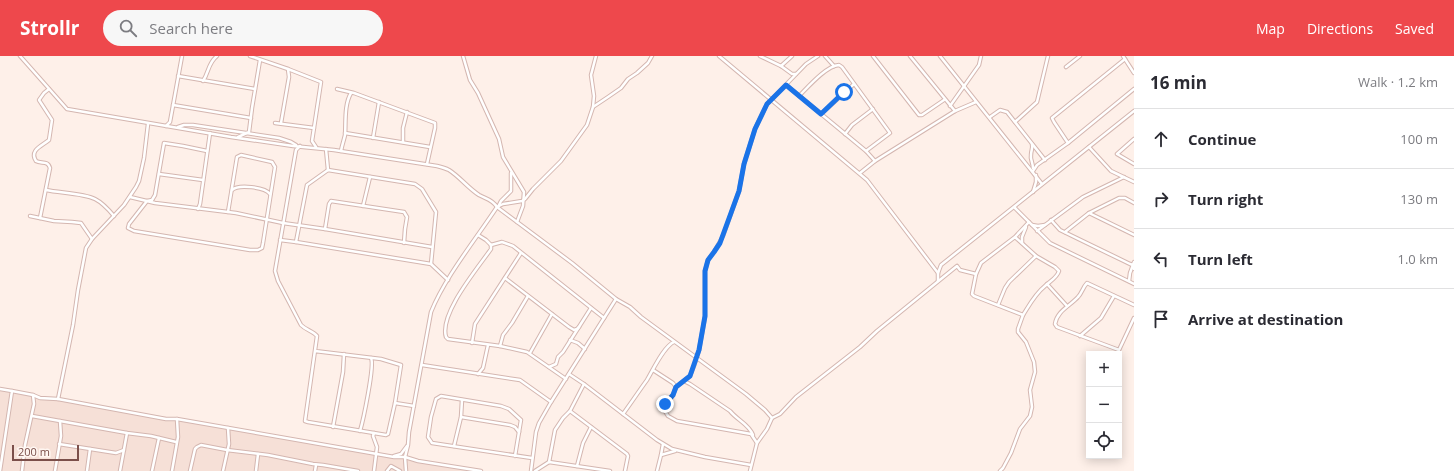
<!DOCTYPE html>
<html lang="en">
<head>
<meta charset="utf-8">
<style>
  :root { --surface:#fff; --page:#f7f7f7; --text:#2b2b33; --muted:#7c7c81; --line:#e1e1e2; --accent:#ee484c }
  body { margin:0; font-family:"Open Sans",sans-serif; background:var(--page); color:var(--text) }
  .controls { position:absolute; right:12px; bottom:12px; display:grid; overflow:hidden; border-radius:0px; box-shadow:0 2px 10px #0003 }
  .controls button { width:36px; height:36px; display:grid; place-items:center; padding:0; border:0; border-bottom:1px solid var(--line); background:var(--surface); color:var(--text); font:20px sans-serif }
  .scale { position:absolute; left:12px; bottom:10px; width:67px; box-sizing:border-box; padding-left:4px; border:2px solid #7b4f4a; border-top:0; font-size:11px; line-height:14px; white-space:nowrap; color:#7b4f4a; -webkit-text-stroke:3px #fff6f1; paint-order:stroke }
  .stop { position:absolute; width:12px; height:12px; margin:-9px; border:3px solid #1a73e8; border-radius:50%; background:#fff }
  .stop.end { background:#1a73e8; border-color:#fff; box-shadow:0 1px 4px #0008 }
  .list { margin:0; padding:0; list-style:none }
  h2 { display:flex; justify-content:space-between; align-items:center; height:52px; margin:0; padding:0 16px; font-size:17px }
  h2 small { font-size:13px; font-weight:400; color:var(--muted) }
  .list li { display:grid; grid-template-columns:26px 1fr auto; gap:12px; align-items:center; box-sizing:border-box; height:60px; padding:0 16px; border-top:1px solid var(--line) }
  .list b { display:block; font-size:15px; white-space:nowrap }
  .list em { font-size:13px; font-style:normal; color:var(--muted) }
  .icon { flex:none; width:22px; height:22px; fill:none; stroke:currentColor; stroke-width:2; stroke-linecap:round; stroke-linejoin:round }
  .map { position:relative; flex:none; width:1134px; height:415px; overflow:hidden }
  header { display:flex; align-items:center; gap:24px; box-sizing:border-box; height:56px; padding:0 20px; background:var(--accent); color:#fff }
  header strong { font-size:19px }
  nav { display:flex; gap:22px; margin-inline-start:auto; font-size:14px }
  .search { width:280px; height:36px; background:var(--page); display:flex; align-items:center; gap:10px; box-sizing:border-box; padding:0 14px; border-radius:22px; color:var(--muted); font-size:15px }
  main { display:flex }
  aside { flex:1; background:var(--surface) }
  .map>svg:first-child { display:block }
  .residential { fill:#f6e0d7 }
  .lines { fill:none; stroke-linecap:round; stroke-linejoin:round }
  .minor-casing { stroke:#d4b6b0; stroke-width:4.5 }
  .minor { stroke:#fff; stroke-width:2.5 }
  .route { stroke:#1a73e8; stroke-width:5 }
</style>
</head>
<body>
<header>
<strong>Strollr</strong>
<div class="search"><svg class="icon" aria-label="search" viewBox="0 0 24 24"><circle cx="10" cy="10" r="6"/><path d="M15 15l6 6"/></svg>Search here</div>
<nav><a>Map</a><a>Directions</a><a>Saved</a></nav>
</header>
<main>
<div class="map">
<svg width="1134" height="415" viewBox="0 0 1134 415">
  <rect width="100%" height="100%" fill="#fef0e9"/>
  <polygon class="residential" points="0,333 405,401 418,405 481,415 0,415"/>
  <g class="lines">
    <g class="minor-casing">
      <g id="minor">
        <path d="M20,0L67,53L231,81L293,90L334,94L437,110C441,111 445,112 449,114C460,121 468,132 479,139C486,143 492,143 497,151C476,183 445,221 431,256L409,376L408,389L405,401L406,415"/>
        <polyline points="250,0 288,13 321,26 312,85 316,91"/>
        <polyline points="463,0 470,24 478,37 499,83 503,101 524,136 523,150 517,166"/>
        <polyline points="719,0 867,124 938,217"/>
        <polyline points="760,0 781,10 792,18 796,18"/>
        <polyline points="825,0 834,10"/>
        <polyline points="873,0 919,59 922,59 944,44"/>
        <polyline points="910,0 955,55"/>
        <polyline points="940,0 1042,128"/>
        <polyline points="1123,0 1134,17"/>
        <polyline points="781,10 792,0"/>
        <polyline points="1066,11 1080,0"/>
        <polyline points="178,20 255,33"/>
        <path d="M203,25C209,16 208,7 217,0"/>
        <polyline points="786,29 866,95 875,105"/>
        <polyline points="337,33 354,37 435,67 435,72 427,108"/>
        <path d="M799,40C808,31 826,10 839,9L842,11L890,77L866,95"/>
        <polyline points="173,49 251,62"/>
        <polyline points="950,50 979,9 981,0"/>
        <polyline points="593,51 594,40 591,19 596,0"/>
        <polyline points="821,58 854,28"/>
        <polyline points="990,61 1000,54 1007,56 1045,104"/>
        <polyline points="1015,66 1037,46 1048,0"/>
        <polyline points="275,67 314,72"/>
        <polyline points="281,67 289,21 288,13"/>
        <polyline points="166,70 170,66 182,0"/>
        <polyline points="178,71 184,69 193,69 279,82 291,86 296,89"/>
        <polyline points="345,77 430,91"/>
        <polyline points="845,78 852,69 873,53"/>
        <polyline points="238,81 249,76 252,52 260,4"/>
        <polyline points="373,82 379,46"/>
        <polyline points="1134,83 1117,98 1134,108"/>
        <polyline points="403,86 403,72 407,56"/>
        <polyline points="1068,87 1054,66 1052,62 1125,3"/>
        <path d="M1032,88C1033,93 1031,94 1031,99C1030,103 1033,107 1033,112"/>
        <path d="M300,90L296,94L275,215L278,225L301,269C306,274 313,275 317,280L305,365L308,366L386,379L388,378L395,347L401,309L381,303L315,295"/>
        <polyline points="1089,91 1111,115 1134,126"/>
        <polyline points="326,93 328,114"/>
        <polyline points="207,95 183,90 164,87 155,139 152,144 147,145 129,168 128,172 134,175 250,194 258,194 262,192 263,187 275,111 272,106 241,99 237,101 228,156"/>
        <path d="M341,95C342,89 344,84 345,79C346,66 344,49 351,37"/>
        <polyline points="1033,115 1037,109 1068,87 1134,33"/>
        <polyline points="860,117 875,105 955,55 976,46"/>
        <polyline points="159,118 203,124"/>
        <path d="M46,134C60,137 83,137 95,143C103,147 109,154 114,160"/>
        <path d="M232,134C238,128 265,131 270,138"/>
        <polyline points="1033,136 1036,126 1036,119"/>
        <polyline points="130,141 155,147 236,157 283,167 325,173 432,191"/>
        <polyline points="363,150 370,121"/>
        <polyline points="497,151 572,207 616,243 630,251 641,261 746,338 765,354 772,362"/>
        <polyline points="497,151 503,148 522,145 525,143 533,133 561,105 587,69 593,51 608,41 621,32 628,23 637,17 648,7 652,0"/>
        <polyline points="498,151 501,145 511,135 511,117"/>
        <polyline points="1015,152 1050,187 1134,228"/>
        <polyline points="198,153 200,148 210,77"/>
        <polyline points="1089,157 1134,179"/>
        <polyline points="30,160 54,165 72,166 81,167 92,183"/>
        <path d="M40,162L50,112C48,104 41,108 36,105C29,94 42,90 49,84L52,64L39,44L44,37L49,33"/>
        <polyline points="1051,164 1060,174 1130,208 1133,209 1134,213"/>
        <polyline points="1032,169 1038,170 1045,169"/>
        <polyline points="325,173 329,148 331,145 404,156 407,161 405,173 404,187"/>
        <polyline points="1037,175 1083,141 1124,121"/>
        <polyline points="1065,176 1089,157 1119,142 1125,142 1134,147"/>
        <polyline points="478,179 486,184 491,189"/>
        <path d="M1015,181L1036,200L1055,211L1059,215C1057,222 1050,225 1045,230C1035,238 1030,248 1023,259L974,240L972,238L976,218L981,207L1015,181L1029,166"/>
        <polyline points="280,184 296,186 431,208 448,224"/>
        <polyline points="296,186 307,129 328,114 415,128 422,133 436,156 431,208"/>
        <polyline points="1022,187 1022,181 1026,171"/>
        <path d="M491,189V193C477,213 439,258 446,281L448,283L500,290L527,296L566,323"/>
        <polyline points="491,189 502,186 513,190 604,262"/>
        <polyline points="505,222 569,271 574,274 577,273 579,271"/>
        <polyline points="938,225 938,217 941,209 1134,55"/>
        <polyline points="1129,225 1130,217 1134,206"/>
        <polyline points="1047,228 1067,250"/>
        <polyline points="998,249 1005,232 1009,226 1036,200"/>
        <path d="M1134,249L1087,227C1083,231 1082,237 1078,241C1070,250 1057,255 1055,268L1057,271L1119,294L1134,262"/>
        <polyline points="1080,280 1101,262 1114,240"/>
        <polyline points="570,284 578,287 585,293"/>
        <polyline points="472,287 475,268 521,197"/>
        <polyline points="500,290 503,279 512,267 528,240"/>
        <polyline points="530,297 552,258"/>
        <polyline points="422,309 520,324 551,346"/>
        <polyline points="549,311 556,308 558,301 563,296 591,252"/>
        <polyline points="653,314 673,327 676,331 673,339 663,352 668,360 677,365 751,378 757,387"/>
        <polyline points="478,318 483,312 488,289"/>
        <polyline points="569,318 584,328 657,384 672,393 705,401 751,409"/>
        <path d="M684,325L690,328L730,355C737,364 749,368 753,379"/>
        <polyline points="676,331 690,320 694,310 699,294 705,261 705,215 708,204 714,196 723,180 739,135 744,108 755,73 767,48 771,44 806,8 818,0"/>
        <polyline points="0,333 12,335 0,415"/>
        <polyline points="12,335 33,339 40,342 58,343 166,363 177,363 394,401 405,401 418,405 481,415"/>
        <polyline points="58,343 73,269 78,234 86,192 92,183 124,149 136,131 139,125 144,102 148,68"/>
        <polyline points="395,347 414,350"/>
        <polyline points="570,355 627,398 628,400 625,415"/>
        <path d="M623,358C631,347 639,335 647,324C653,314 664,290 674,286"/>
        <polyline points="32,360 127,377 151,380 176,386"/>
        <polyline points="461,361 510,369 515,371 519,376"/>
        <polyline points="333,371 343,316 344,298"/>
        <path d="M360,375C363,365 375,309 371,302"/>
        <polyline points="59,388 116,397 124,394"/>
        <polyline points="454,390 461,361 462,344"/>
        <polyline points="661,399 663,388"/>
        <polyline points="394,400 401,398 407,390"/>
        <polyline points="515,400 521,364 509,353 501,350 441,340 436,343 431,361 428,381 432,387 532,402"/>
        <polyline points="549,406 555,374 563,362 570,355 584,328"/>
        <polyline points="577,410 583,387 591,371"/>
        <polyline points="22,415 25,389 34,348 33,339"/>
        <polyline points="55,415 61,380 60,365"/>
        <polyline points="87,415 90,393"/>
        <polyline points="120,415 127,377"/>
        <polyline points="152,415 159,382"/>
        <polyline points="172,415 178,381 177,363"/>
        <polyline points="190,415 195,393 197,391 201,389 227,394 268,399 313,408 323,409 358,415"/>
        <polyline points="223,415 229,388 228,372"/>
        <polyline points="256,415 258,398"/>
        <polyline points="315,415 316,409"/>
        <polyline points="374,415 377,391 373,380 374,377"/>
        <polyline points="387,415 391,410 400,415"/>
        <polyline points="531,415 536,376 539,367 551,346 616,243"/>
        <polyline points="535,415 549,406 610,415"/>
        <polyline points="657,415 661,399 675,395"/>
        <polyline points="750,415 757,387 767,373 772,362 780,358 796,341 860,291 877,275 957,210 960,214 976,218"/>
        <polyline points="1000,415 1003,412 1011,397 1020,373 1030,360 1032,351 1030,334 1035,316 1034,306 1026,286 1018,276 1018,273 1023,259"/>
      </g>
    </g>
    <use href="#minor" class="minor"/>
  </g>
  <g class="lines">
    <polyline class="route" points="665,348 673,339 676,331 690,320 699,294 705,260 705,215 708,204 714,196 720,187 731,157 739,135 744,108 755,73 767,48 786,29 821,58 844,36"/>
  </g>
</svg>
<div class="controls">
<button>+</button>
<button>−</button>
<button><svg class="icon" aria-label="locate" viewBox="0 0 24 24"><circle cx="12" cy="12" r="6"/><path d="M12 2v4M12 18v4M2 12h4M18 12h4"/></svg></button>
</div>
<div class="scale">200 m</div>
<div class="stop" style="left:844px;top:36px"></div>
<div class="stop end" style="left:665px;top:348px"></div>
</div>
<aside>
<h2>16 min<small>Walk · 1.2 km</small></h2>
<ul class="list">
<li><svg class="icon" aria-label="ahead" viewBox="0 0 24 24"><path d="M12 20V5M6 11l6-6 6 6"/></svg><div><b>Continue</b></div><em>100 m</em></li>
<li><svg class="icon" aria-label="right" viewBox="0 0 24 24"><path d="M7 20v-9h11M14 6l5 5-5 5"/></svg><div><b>Turn right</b></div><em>130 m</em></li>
<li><svg class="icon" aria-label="left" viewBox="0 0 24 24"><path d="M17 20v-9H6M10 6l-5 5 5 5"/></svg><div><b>Turn left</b></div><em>1.0 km</em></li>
<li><svg class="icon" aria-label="arrive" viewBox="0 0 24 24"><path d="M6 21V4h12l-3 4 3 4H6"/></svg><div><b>Arrive at destination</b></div></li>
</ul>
</aside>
</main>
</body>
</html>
